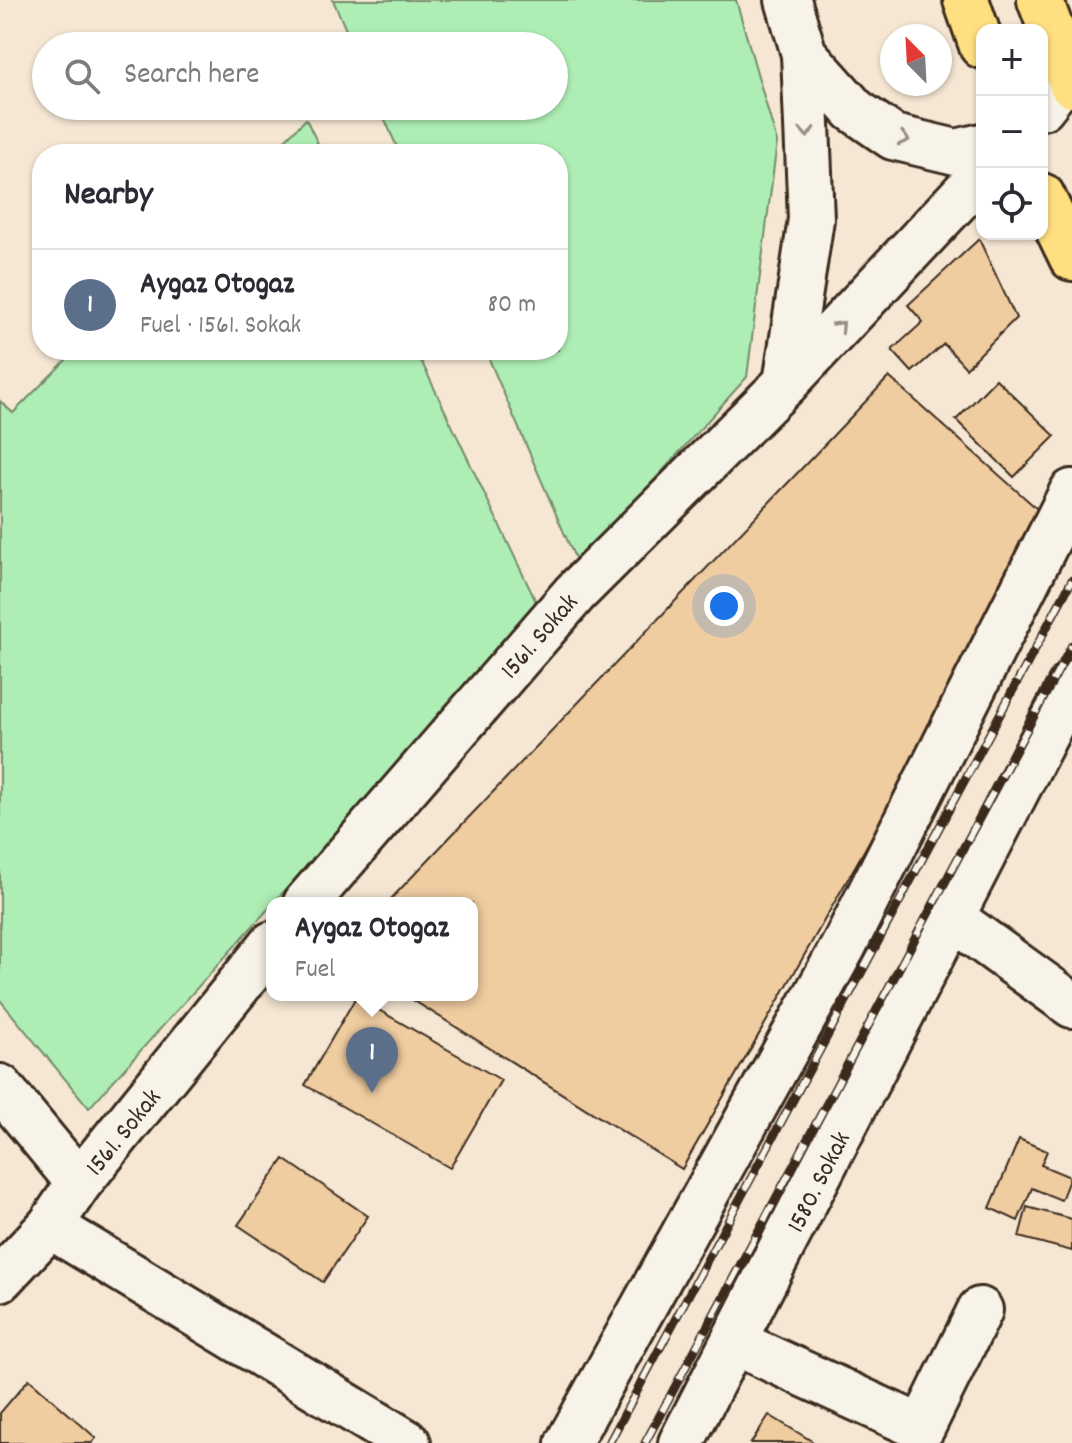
<!DOCTYPE html>
<html lang="en">
<head>
<meta charset="utf-8">
<style>
  :root { --surface:#fff; --page:#f2f2f3; --text:#2b2b33; --muted:#7c7c81; --line:#e1e1e2; --accent:#db2777 }
  body { margin:0; font-family:Dekko,sans-serif; background:var(--page); color:var(--text) }
  .controls { position:absolute; right:24px; top:24px; display:grid; overflow:hidden; border-radius:16px; box-shadow:0 2px 6px #0004 }
  .controls button { width:72px; height:72px; display:grid; place-items:center; padding:0; border:0; border-bottom:2px solid var(--line); background:var(--surface); color:var(--text); font:40px sans-serif }
  .compass { position:absolute; left:880px; top:24px; width:72px; height:72px; border-radius:50%; background:var(--surface); box-shadow:0 2px 6px #0004; rotate:336deg }
  .you { position:absolute; left:724px; top:606px; width:28px; height:28px; margin:-20px; border:6px solid #fff; border-radius:50%; background:#1a73e8; box-shadow:0 0 0 12px #1a73e833 }
  .badge { display:grid; place-items:center; width:52px; height:52px; border-radius:50%; background:var(--accent); color:#fff; font-size:26px; font-weight:700 }
  .pin { position:absolute; translate:-50% -66px; filter:drop-shadow(0 2px 4px #0008) }
  .pin::after { content:''; position:absolute; top:42px; width:28px; height:24px; background:inherit; clip-path:polygon(0 0,100% 0,50% 100%) }
  .popup { position:absolute; left:266px; top:897px; width:212px; height:104px; box-sizing:border-box; display:grid; place-content:center; border-radius:16px; background:var(--surface); filter:drop-shadow(0 2px 6px #0005); font-size:26px; white-space:nowrap; color:var(--muted) }
  .popup b { font-size:30px; color:var(--text) }
  .popup::after { content:''; position:absolute; left:50%; top:100%; margin-left:-16px; border:16px solid transparent; border-top-color:var(--surface) }
  .list { margin:0; padding:0; list-style:none }
  h2 { display:flex; justify-content:space-between; align-items:center; height:104px; margin:0; padding:0 32px; font-size:34px }
  h2 small { font-size:26px; font-weight:400; color:var(--muted) }
  .list li { display:grid; grid-template-columns:52px 1fr auto; gap:24px; align-items:center; box-sizing:border-box; height:112px; padding:0 32px; border-top:2px solid var(--line) }
  .list b { display:block; font-size:30px; white-space:nowrap }
  .list p { margin:0; font-size:26px; white-space:nowrap; color:var(--muted) }
  .list em { font-size:26px; font-style:normal; color:var(--muted) }
  .icon { flex:none; width:44px; height:44px; fill:none; stroke:currentColor; stroke-width:2; stroke-linecap:round; stroke-linejoin:round }
  .map { position:relative; flex:none; width:1072px; height:1443px; overflow:hidden }
  .search { position:absolute; background:var(--surface); box-shadow:0 2px 6px #0004; left:32px; top:32px; width:536px; height:88px; display:flex; align-items:center; gap:20px; box-sizing:border-box; padding:0 28px; border-radius:44px; color:var(--muted); font-size:30px }
  .panel { position:absolute; background:var(--surface); box-shadow:0 2px 6px #0004; left:32px; top:144px; width:536px; height:216px; border-radius:32px }
  .map>svg:first-child { display:block }
  .green { fill:#aeeeb5; stroke:#748c6a; stroke-width:2 }
  .building { fill:#f0cca1; stroke:#3b2a1e; stroke-width:2 }
  .lines { fill:none; stroke-linecap:round; stroke-linejoin:round }
  .street-casing { stroke:#3b2a1e; stroke-width:50 }
  .secondary-casing { stroke:#3b2a1e; stroke-width:50 }
  .primary-casing { stroke:#3b2a1e; stroke-width:50 }
  .street { stroke:#f7f3e8; stroke-width:44 }
  .secondary { stroke:#f7f3e8; stroke-width:44 }
  .primary { stroke:#ffdf80; stroke-width:44 }
  .rail-casing { stroke:#3b2a1e; stroke-width:9 }
  .rail { stroke:#f7f3e8; stroke-width:6; stroke-dasharray:18; stroke-linecap:butt }
  .oneway { stroke:#998e83 }
  .labels { text-anchor:middle; stroke-width:7; stroke-linejoin:round; paint-order:stroke }
  .street-label { font-size:26px; fill:#3b2a1e; stroke:#f7f3e8 }
</style>
</head>
<body>
<div class="map">
<svg width="1072" height="1443" viewBox="0 0 1072 1443">
  <rect width="100%" height="100%" fill="#f5e7d3"/>
  <filter id="ink" filterUnits="userSpaceOnUse"><feTurbulence type="fractalNoise" baseFrequency=".0125" numOctaves="2"/><feDisplacementMap in="SourceGraphic" scale="16" xChannelSelector="R" yChannelSelector="G"/><feConvolveMatrix kernelMatrix="1 2 1 2 8 2 1 2 1" color-interpolation-filters="sRGB"/></filter>
  <g filter="url(#ink)">
    <g class="green">
      <polygon points="333,0 736,0 777,142 747,377 578,565 485,350 558,350 558,154 400,154 379,106 554,106 554,46 353,46"/>
      <polygon points="306,119 323,154 271,154"/>
      <polygon points="76,350 416,350 539,608 89,1108 0,1000 0,401 13,413"/>
    </g>
    <g class="building">
      <polygon points="979,239 1016,318 966,368 944,344 912,372 892,350 923,322 908,305"/>
      <polygon points="889,377 1052,522 682,1169 405,995 472,995 472,903 387,903"/>
      <polygon points="996,379 1055,436 1014,477 956,420"/>
      <polygon points="356,997 501,1080 450,1168 305,1085"/>
      <polygon points="1019,1139 1047,1151 1041,1165 1070,1177 1061,1200 1032,1188 1018,1221 990,1208"/>
      <polygon points="284,1159 368,1216 323,1282 238,1225"/>
      <polygon points="1027,1207 1072,1219 1072,1251 1019,1237"/>
      <polygon points="29,1379 96,1438 92,1443 0,1443 0,1413"/>
      <polygon points="769,1415 815,1443 751,1443"/>
    </g>
    <g class="lines">
      <g class="street-casing">
        <g id="street">
          <polyline points="786,383 811,219 804,54"/>
          <polyline points="306,903 575,593 786,383 982,174"/>
          <polyline points="952,918 1072,1005"/>
          <polyline points="0,1087 79,1183"/>
          <polyline points="50,1226 408,1443"/>
          <polyline points="0,1279 50,1226 79,1183 272,944"/>
          <polyline points="734,1342 922,1428 980,1310"/>
          <polyline points="568,1443 843,947 1072,492"/>
          <polyline points="681,1443 1072,683"/>
        </g>
      </g>
      <g class="secondary-casing">
        <g id="secondary">
          <polyline points="788,0 804,54 854,110 893,137 956,152 982,146"/>
          <polyline points="1042,107 1072,69"/>
        </g>
      </g>
      <g class="primary-casing">
        <g id="primary">
          <polyline points="966,0 982,46"/>
          <polyline points="1040,0 1072,85"/>
          <polyline points="1042,196 1072,258"/>
        </g>
      </g>
      <use href="#street" class="street"/>
      <use href="#secondary" class="secondary"/>
      <use href="#primary" class="primary"/>
      <g class="rail-casing">
        <g id="rail">
          <polyline points="609,1443 1072,580"/>
          <polyline points="645,1443 1072,645"/>
        </g>
      </g>
      <use href="#rail" class="rail"/>
    </g>
    <defs><path id="oneway-chevron" d="M-2-3.5L2.5 0L-2 3.5" fill="none" stroke-width="1.6" stroke-linecap="round" stroke-linejoin="round" transform="scale(2)"/></defs>
    <g class="oneway">
      <use href="#oneway-chevron" transform="translate(807 132) rotate(87)"/>
      <use href="#oneway-chevron" transform="translate(904 139) rotate(15)"/>
      <use href="#oneway-chevron" transform="translate(840 326) rotate(-47)"/>
    </g>
  </g>
  <g class="labels">
    <g class="street-label">
      <text transform="translate(538 635) rotate(-49)" y="9">1561. Sokak</text>
      <text transform="translate(122 1131) rotate(-51)" y="9">1561. Sokak</text>
      <text transform="translate(817 1181) rotate(-63)" y="9">1580. Sokak</text>
    </g>
  </g>
</svg>
<div class="controls">
<button>+</button>
<button>−</button>
<button><svg class="icon" aria-label="locate" viewBox="0 0 24 24"><circle cx="12" cy="12" r="6"/><path d="M12 2v4M12 18v4M2 12h4M18 12h4"/></svg></button>
</div>
<svg class="compass" viewBox="-18 -18 36 36"><path d="M0-13l5 13h-10z" fill="#e53935"/><path d="M0 13l5-13h-10z" fill="#7c7c81"/></svg>
<div class="you"></div>
<div class="pin badge" style="left:372px;top:1093px;background:#5c6f8a">1</div>
<div class="popup"><b>Aygaz Otogaz</b>Fuel</div>
<div class="search"><svg class="icon" aria-label="search" viewBox="0 0 24 24"><circle cx="10" cy="10" r="6"/><path d="M15 15l6 6"/></svg>Search here</div>
<section class="panel">
<h2>Nearby<small></small></h2>
<ul class="list">
<li><span class="badge" style="background:#5c6f8a">1</span><div><b>Aygaz Otogaz</b><p>Fuel · 1561. Sokak</p></div><em>80 m</em></li>
</ul>
</section>
</div>
</body>
</html>
